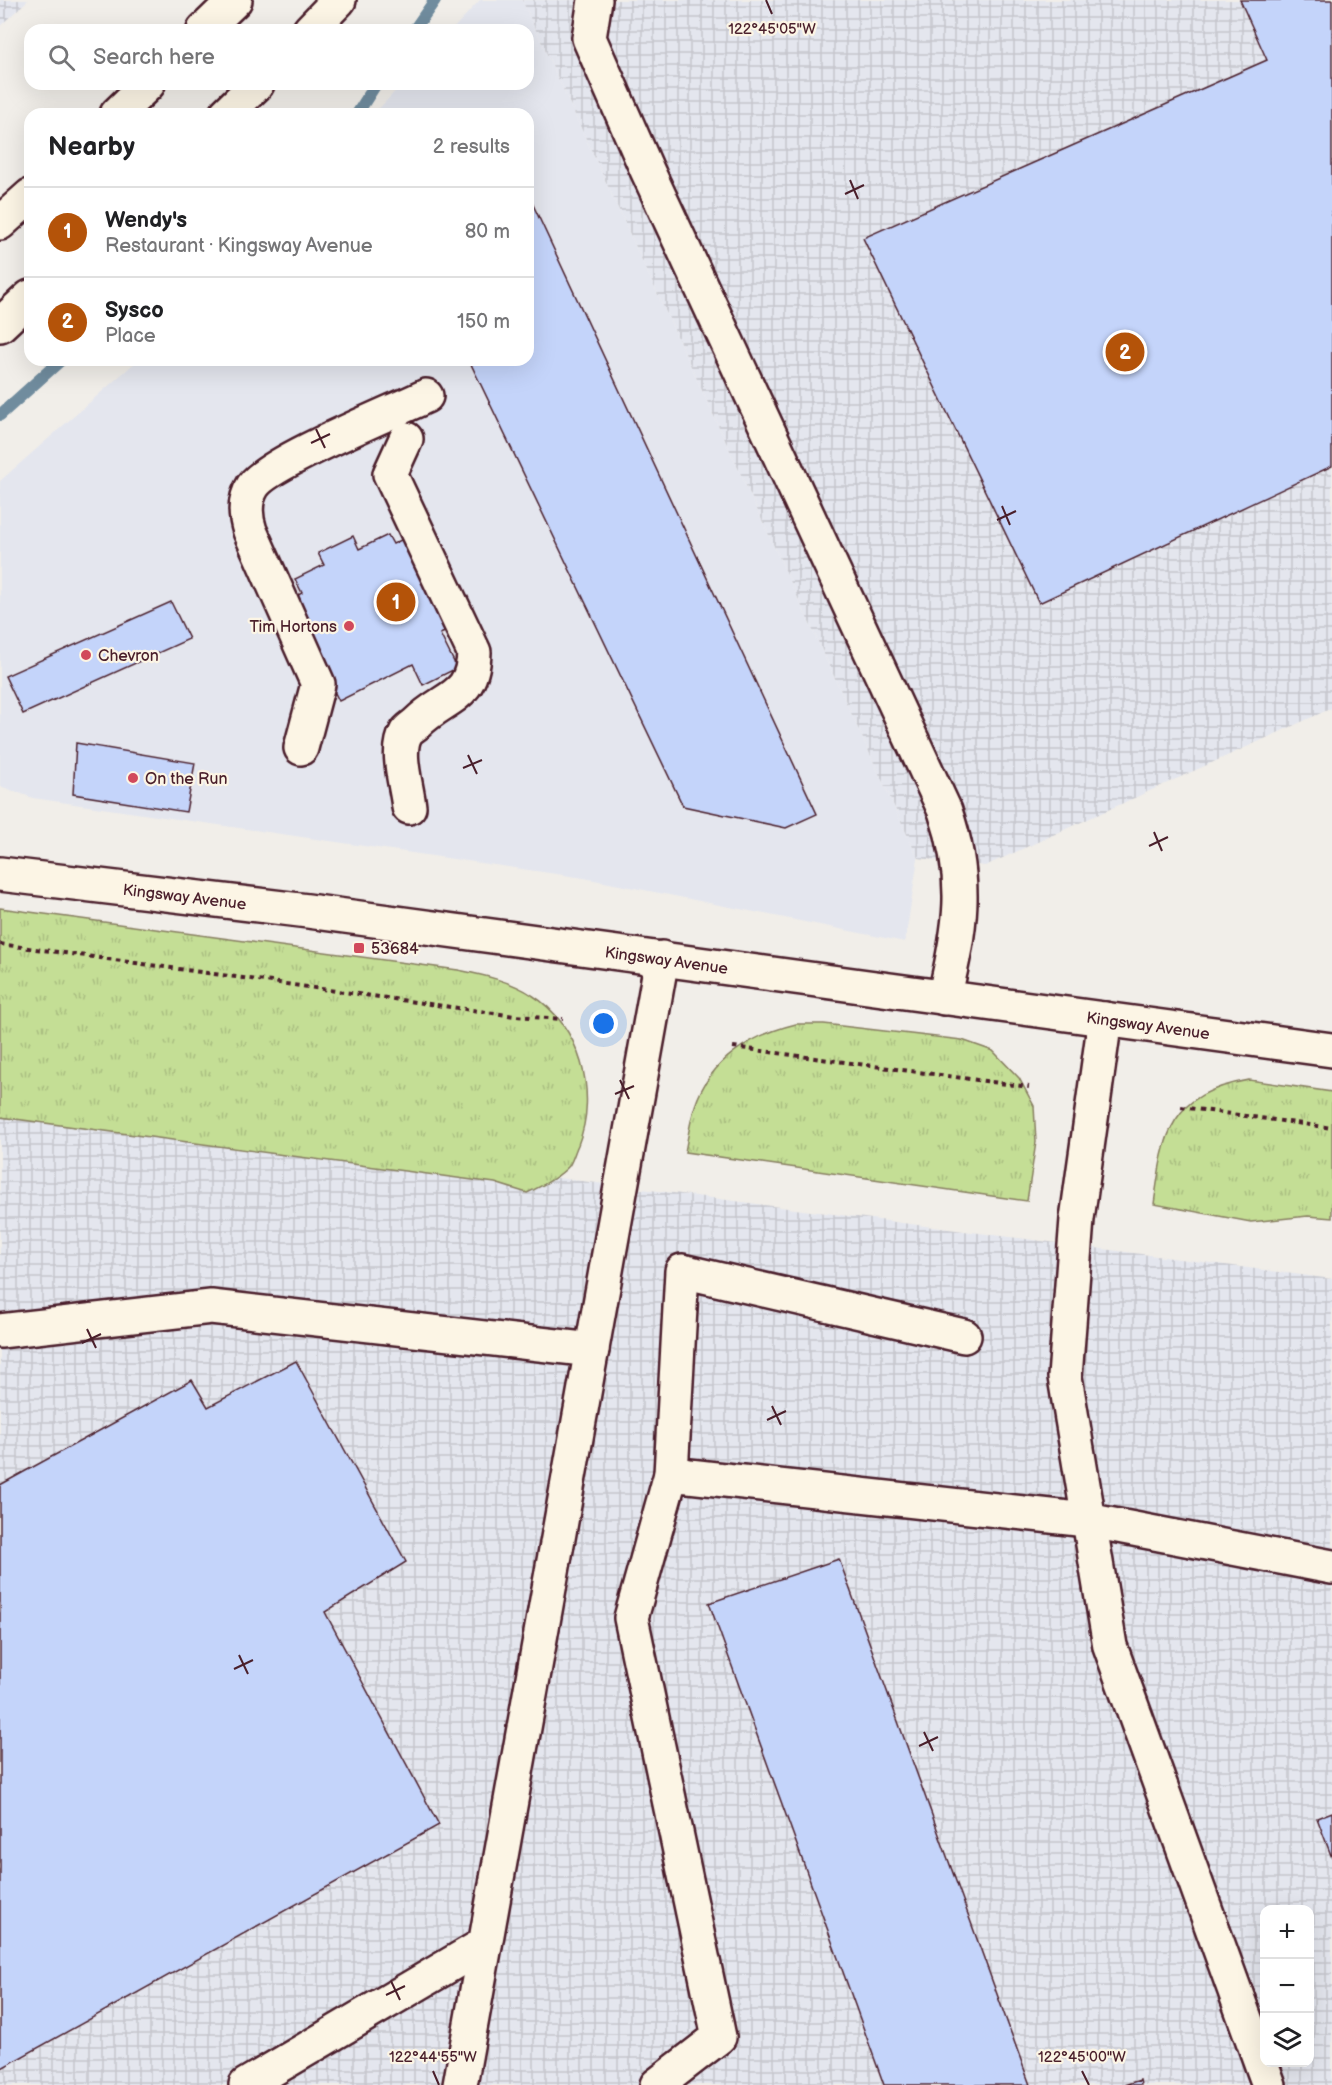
<!DOCTYPE html>
<html lang="en">
<head>
<meta charset="utf-8">
<style>
  :root { --surface:#fff; --page:#f2f2f2; --text:#202124; --muted:#757577; --line:#e0e0e0; --accent:#b45309 }
  body { margin:0; font-family:"Balsamiq Sans",sans-serif; background:var(--page); color:var(--text) }
  .controls { position:absolute; right:18px; bottom:18px; display:grid; overflow:hidden; border-radius:12px; box-shadow:0 6px 24px #0002 }
  .controls button { width:54px; height:54px; display:grid; place-items:center; padding:0; border:0; border-bottom:2px solid var(--line); background:var(--surface); color:var(--text); font:30px sans-serif }
  .you { position:absolute; left:604px; top:1024px; width:21px; height:21px; margin:-15px; border:4px solid #fff; border-radius:50%; background:#1a73e8; box-shadow:0 0 0 9px #1a73e833 }
  .badge { display:grid; place-items:center; width:39px; height:39px; border-radius:50%; background:var(--accent); color:#fff; font-size:20px; font-weight:700 }
  .pin { position:absolute; translate:-50% -50%; border:3px solid #fff; box-shadow:0 2px 6px #0006 }
  .list { margin:0; padding:0; list-style:none }
  h2 { display:flex; justify-content:space-between; align-items:center; height:78px; margin:0; padding:0 24px; font-size:26px }
  h2 small { font-size:20px; font-weight:400; color:var(--muted) }
  .list li { display:grid; grid-template-columns:39px 1fr auto; gap:18px; align-items:center; box-sizing:border-box; height:90px; padding:0 24px; border-top:2px solid var(--line) }
  .list b { display:block; font-size:22px; white-space:nowrap }
  .list p { margin:0; font-size:20px; white-space:nowrap; color:var(--muted) }
  .list em { font-size:20px; font-style:normal; color:var(--muted) }
  .icon { flex:none; width:33px; height:33px; fill:none; stroke:currentColor; stroke-width:2; stroke-linecap:round; stroke-linejoin:round }
  .map { position:relative; flex:none; width:1332px; height:2085px; overflow:hidden }
  .search { position:absolute; background:var(--surface); box-shadow:0 6px 24px #0002; left:24px; top:24px; width:510px; height:66px; display:flex; align-items:center; gap:15px; box-sizing:border-box; padding:0 21px; border-radius:18px; color:var(--muted); font-size:22px }
  .panel { position:absolute; background:var(--surface); box-shadow:0 6px 24px #0002; left:24px; top:108px; width:510px; height:258px; border-radius:18px }
  .map>svg:first-child { display:block }
  .built { fill:#e4e6ee }
  .industrial { fill:url(#industrial-grid); fill-rule:evenodd }
  .grass { fill:url(#grass-tufts); stroke:#877e60; stroke-width:1.5 }
  .lines { fill:none; stroke-linecap:round; stroke-linejoin:round }
  .stream { stroke:#708c9e; stroke-width:12 }
  .building { fill:#c4d4fa; stroke:#4a1f2b; stroke-width:1.5 }
  .minor-casing { stroke:#4a1f2b; stroke-width:38 }
  .major-casing { stroke:#4a1f2b; stroke-width:38 }
  .highway-casing { stroke:#4a1f2b; stroke-width:38 }
  .path { stroke:#4a1f2b; stroke-width:4; stroke-dasharray:4.5 4.5; stroke-linecap:butt }
  .minor { stroke:#fcf5e5; stroke-width:33 }
  .major { stroke:#fcf5e5; stroke-width:33 }
  .highway { stroke:#fcf5e5; stroke-width:33 }
  .ticks { fill:none; stroke:#4a1f2b; stroke-width:2 }
  .poi-dot { fill:#d1495b; stroke:#fcf5e5; stroke-width:2 }
  .labels { text-anchor:middle; stroke-width:4.5; stroke-linejoin:round; paint-order:stroke }
  .poi-label { font-size:16px; fill:#4a1f2b; stroke:#fcf5e5; text-anchor:start }
  .street-label { font-size:16px; fill:#4a1f2b; stroke:#fcf5e5 }
  .ticks-label { font-size:15px; text-anchor:middle; fill:#4a1f2b; stroke:#fcf5e5; stroke-width:4.5; stroke-linejoin:round; paint-order:stroke }
</style>
</head>
<body>
<div class="map">
<svg width="1332" height="2085" viewBox="0 0 1332 2085">
  <defs>
    <pattern id="industrial-grid" width="8" height="8" patternUnits="userSpaceOnUse" patternTransform="scale(1.5)"><rect width="8" height="8" fill="#e4e6ee"/><path d="M0 4h8M4 0v8" fill="none" stroke="#c5c5cc"/></pattern>
    <pattern id="grass-tufts" width="24" height="20" patternUnits="userSpaceOnUse" patternTransform="scale(1.5)"><rect width="24" height="20" fill="#c4de95"/><path d="M3 7l-1-3M5 7V3M7 7l1-3M15 17l-1-3M17 17v-4M19 17l1-3" fill="none" stroke="#aabe81"/></pattern>
  </defs>
  <rect width="100%" height="100%" fill="#f1eee9"/>
  <filter id="ink" filterUnits="userSpaceOnUse"><feTurbulence type="fractalNoise" baseFrequency=".0167" numOctaves="2"/><feDisplacementMap in="SourceGraphic" scale="12" xChannelSelector="R" yChannelSelector="G"/><feConvolveMatrix kernelMatrix="1 2 1 2 8 2 1 2 1" color-interpolation-filters="sRGB"/></filter>
  <g filter="url(#ink)">
    <polygon class="built" points="480,0 522,0 918,858 905,942 584,878 33,798 0,786 0,481 138,360 528,360 528,114 374,114 402,84 528,84 528,30 452,30"/>
    <g class="industrial">
      <polygon points="0,0 28,0 0,26"/>
      <polygon points="522,0 1332,0 1332,708 985,866 918,858"/>
      <path d="M0,1105L1332,1279V2085H0ZM1264,1910H1310V2062H1264Z"/>
    </g>
    <g class="grass">
      <path d="M0,908L458,970C483,975 511,981 532,995C580,1025 599,1093 578,1145C575,1151 573,1160 569,1166C559,1177 540,1187 527,1193L495,1183L0,1117Z"/>
      <path d="M796,1024H824L962,1040L993,1051L1019,1078L1034,1106L1036,1142L1027,1201L685,1152C688,1137 690,1121 695,1106C710,1060 751,1035 796,1024Z"/>
      <path d="M1249,1080L1332,1092V1218L1308,1216L1251,1222L1154,1204C1164,1133 1169,1094 1249,1080Z"/>
    </g>
    <g class="lines">
      <g class="stream">
        <polyline points="414,30 435,0"/>
        <polyline points="357,114 376,84"/>
        <polyline points="0,415 61,360"/>
      </g>
    </g>
    <g class="building">
      <polygon points="1240,0 1332,0 1332,466 1039,603 863,238 1267,60"/>
      <polygon points="528,194 817,814 786,828 683,806 469,360 528,360"/>
      <polygon points="388,535 393,544 407,537 452,629 440,634 457,668 423,685 413,664 339,701 289,600 302,593 295,579 324,565 318,553 353,536 359,549"/>
      <polygon points="171,602 189,639 23,714 5,676"/>
      <polygon points="76,743 195,763 186,812 73,794"/>
      <polygon points="296,1361 406,1562 325,1612 439,1825 0,2069 0,1485 192,1380 208,1407"/>
      <polygon points="839,1559 1030,2085 884,2085 709,1603"/>
      <polygon points="1332,1812 1332,1858 1317,1818"/>
      <polygon points="1140,2080 1141,2085 1124,2085"/>
    </g>
    <g class="lines">
      <g class="minor-casing">
        <g id="minor">
          <path d="M595,0L589,38L647,170L945,811C969,881 961,928 944,998"/>
          <path d="M406,439L390,474L474,652C473,699 445,695 417,723C414,726 408,729 406,733C395,752 407,786 409,807"/>
          <path d="M301,748L318,684L250,531C245,516 244,500 253,486C269,462 393,412 426,396"/>
          <polyline points="1105,1019 1077,1219 1065,1377 1110,1646 1269,2085"/>
          <polyline points="0,1331 211,1307 592,1350"/>
          <polyline points="671,1474 682,1271 964,1336"/>
          <polyline points="246,2085 485,1944"/>
          <polyline points="460,2085 662,958"/>
          <polyline points="657,2085 719,2037 631,1618 671,1474 1087,1520 1332,1567"/>
        </g>
      </g>
      <g class="major-casing">
        <g id="major">
          <path id="s1" d="M0,874L308,911L1332,1050"/>
        </g>
      </g>
      <g class="highway-casing">
        <g id="highway">
          <polyline points="204,30 235,0"/>
          <polyline points="310,30 339,0"/>
          <polyline points="117,114 148,84"/>
          <polyline points="226,114 257,84"/>
          <polyline points="0,223 30,196"/>
          <polyline points="0,325 30,297"/>
        </g>
      </g>
      <g class="path">
        <polyline points="0,944 515,1016 563,1019"/>
        <polyline points="733,1047 1029,1087"/>
        <polyline points="1181,1107 1332,1128"/>
      </g>
      <use href="#minor" class="minor"/>
      <use href="#major" class="major"/>
      <use href="#highway" class="highway"/>
    </g>
  </g>
  <path class="ticks" d="M766,0L772,14M850,180L858,199M845,194L864,185M316,429L325,448M311,443L330,434M1002,506L1010,525M997,520L1016,511M468,755L477,774M463,768L482,760M1154,832L1162,851M1149,846L1168,837M620,1080L629,1099M615,1094L634,1086M87,1329L96,1348M82,1343L101,1334M772,1406L781,1425M767,1420L786,1411M239,1655L248,1674M234,1669L253,1660M924,1732L933,1751M919,1746L938,1737M391,1981L400,2000M386,1995L405,1986M433,2071L439,2085M1082,2071L1089,2085"/>
  <g class="poi-dot">
    <circle cx="349" cy="626" r="6"/>
    <circle cx="86" cy="655" r="6"/>
    <circle cx="133" cy="778" r="6"/>
    <rect x="353" y="942" width="12" height="12" rx="3"/>
  </g>
  <g class="labels">
    <g class="poi-label">
      <text x="337" y="632" text-anchor="end">Tim Hortons</text>
      <text x="98" y="661">Chevron</text>
      <text x="145" y="784">On the Run</text>
      <text x="371" y="954">53684</text>
    </g>
    <g class="street-label">
      <text dy="6" stroke="none"><textPath href="#s1" startOffset="186">Kingsway Avenue</textPath></text>
      <text dy="6" stroke="none"><textPath href="#s1" startOffset="672">Kingsway Avenue</textPath></text>
      <text dy="6" stroke="none"><textPath href="#s1" startOffset="1158">Kingsway Avenue</textPath></text>
    </g>
  </g>
  <g class="ticks-label">
    <text x="772" y="34">122°45'05"W</text>
    <text x="433" y="2062">122°44'55"W</text>
    <text x="1082" y="2062">122°45'00"W</text>
  </g>
</svg>
<div class="controls">
<button>+</button>
<button>−</button>
<button><svg class="icon" aria-label="layers" viewBox="0 0 24 24"><path d="M12 4l9 5-9 5-9-5zM3 14l9 5 9-5"/></svg></button>
</div>
<div class="you"></div>
<div class="pin badge" style="left:396px;top:602px">1</div>
<div class="pin badge" style="left:1125px;top:352px">2</div>
<div class="search"><svg class="icon" aria-label="search" viewBox="0 0 24 24"><circle cx="10" cy="10" r="6"/><path d="M15 15l6 6"/></svg>Search here</div>
<section class="panel">
<h2>Nearby<small>2 results</small></h2>
<ul class="list">
<li><span class="badge">1</span><div><b>Wendy's</b><p>Restaurant · Kingsway Avenue</p></div><em>80 m</em></li>
<li><span class="badge">2</span><div><b>Sysco</b><p>Place</p></div><em>150 m</em></li>
</ul>
</section>
</div>
</body>
</html>
